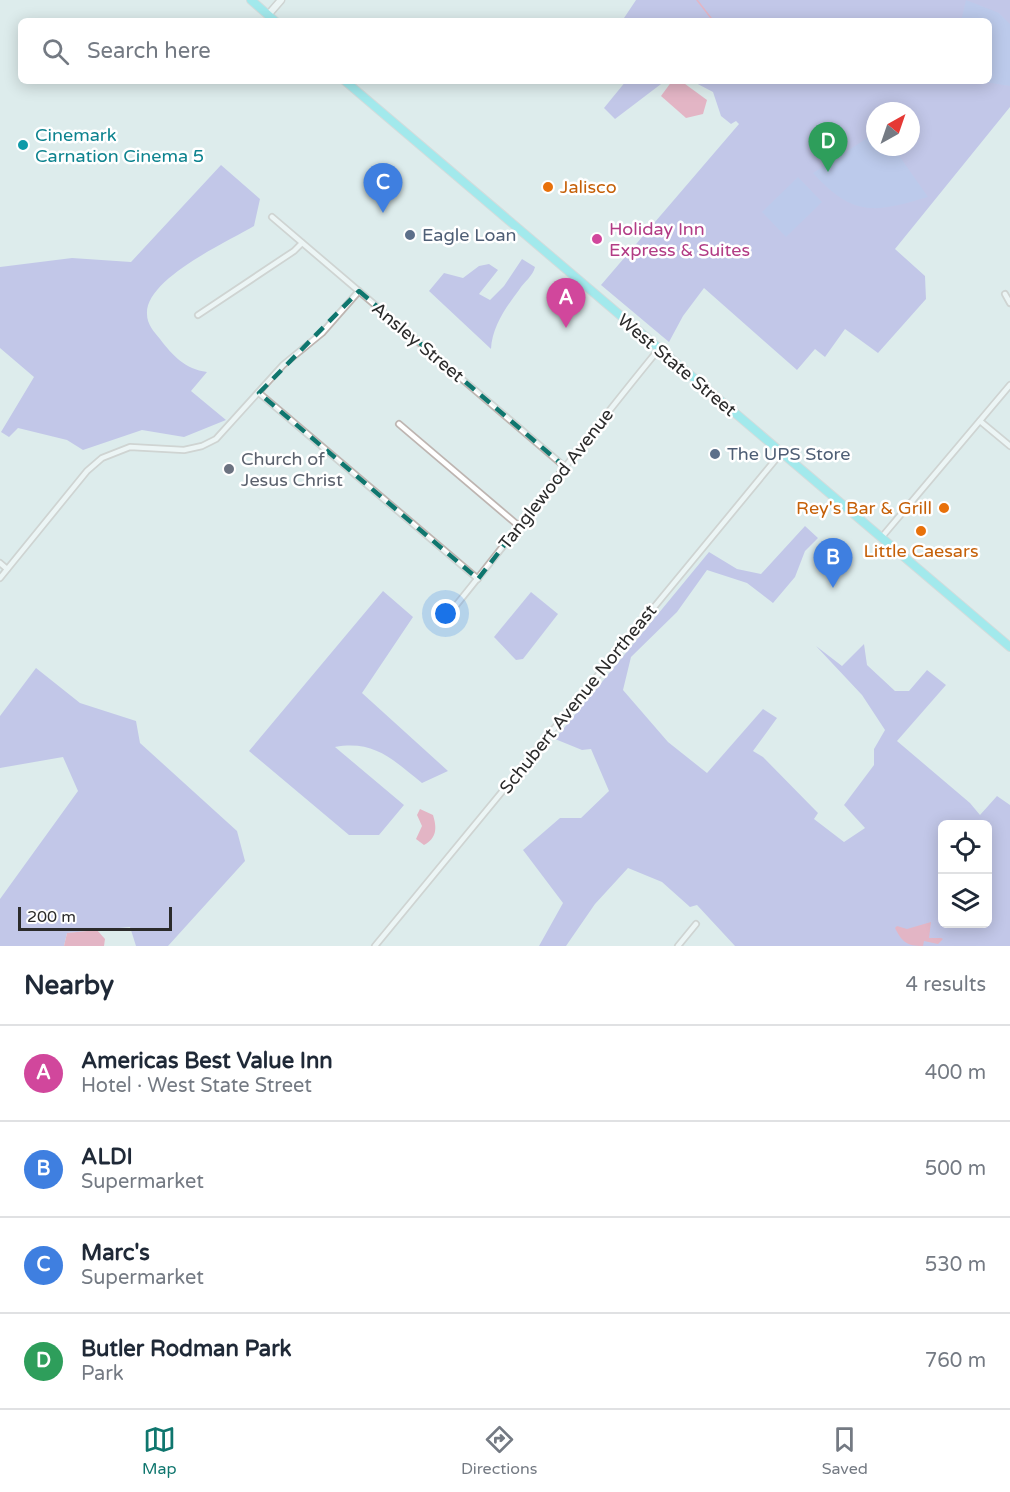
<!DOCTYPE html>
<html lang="en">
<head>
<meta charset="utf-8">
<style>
  :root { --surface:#fff; --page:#f6f6f7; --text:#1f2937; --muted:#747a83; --line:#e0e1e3; --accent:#0f766e }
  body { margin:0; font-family:"Varela Round",sans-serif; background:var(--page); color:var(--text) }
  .controls { position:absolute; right:18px; bottom:18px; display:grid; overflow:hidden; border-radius:9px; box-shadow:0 3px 15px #0003 }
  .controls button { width:54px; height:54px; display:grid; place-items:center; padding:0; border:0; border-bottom:2px solid var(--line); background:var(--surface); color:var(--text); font:30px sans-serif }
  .compass { position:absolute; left:866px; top:102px; width:54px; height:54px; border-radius:50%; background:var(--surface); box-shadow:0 3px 15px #0003; rotate:40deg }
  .scale { position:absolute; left:18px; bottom:15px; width:154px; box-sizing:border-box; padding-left:6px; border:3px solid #2b2b2b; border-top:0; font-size:16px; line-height:21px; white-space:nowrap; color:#2b2b2b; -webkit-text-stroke:4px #fff; paint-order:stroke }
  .you { position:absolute; left:446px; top:614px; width:21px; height:21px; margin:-15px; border:4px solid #fff; border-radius:50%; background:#1a73e8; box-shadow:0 0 0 9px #1a73e833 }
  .badge { display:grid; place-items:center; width:39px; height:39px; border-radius:50%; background:var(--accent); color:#fff; font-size:20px; font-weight:700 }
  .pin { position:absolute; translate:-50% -50px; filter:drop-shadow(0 2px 3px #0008) }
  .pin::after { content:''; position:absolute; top:32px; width:21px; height:18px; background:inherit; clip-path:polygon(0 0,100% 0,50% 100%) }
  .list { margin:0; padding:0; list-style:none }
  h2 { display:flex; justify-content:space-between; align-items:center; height:78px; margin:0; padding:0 24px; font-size:26px }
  h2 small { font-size:20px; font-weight:400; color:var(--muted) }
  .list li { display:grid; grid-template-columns:39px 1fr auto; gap:18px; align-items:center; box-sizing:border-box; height:96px; padding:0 24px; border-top:2px solid var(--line) }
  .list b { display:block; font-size:22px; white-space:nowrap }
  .list p { margin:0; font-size:20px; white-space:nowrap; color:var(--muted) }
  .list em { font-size:20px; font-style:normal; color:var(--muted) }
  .icon { flex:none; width:33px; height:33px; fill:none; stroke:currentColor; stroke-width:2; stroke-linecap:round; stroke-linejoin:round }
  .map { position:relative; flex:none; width:1010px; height:946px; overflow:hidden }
  .search { position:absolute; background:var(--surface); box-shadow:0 3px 15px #0003; left:18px; right:18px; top:18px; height:66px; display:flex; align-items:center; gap:15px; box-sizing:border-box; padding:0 21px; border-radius:9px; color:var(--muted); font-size:22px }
  .sheet { height:462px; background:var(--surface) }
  nav { display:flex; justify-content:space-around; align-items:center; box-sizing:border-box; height:84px; border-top:2px solid var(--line); background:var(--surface); font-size:16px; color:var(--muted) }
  nav a { display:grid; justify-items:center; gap:3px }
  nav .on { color:var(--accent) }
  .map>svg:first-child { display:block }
  .green { fill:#a39ae2; fill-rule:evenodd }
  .pitch { fill:#96a0e9 }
  .water { fill:#ec7294 }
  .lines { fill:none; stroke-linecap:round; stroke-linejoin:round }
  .stream { stroke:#ec7294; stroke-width:1.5 }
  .minor-casing { stroke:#beb5b1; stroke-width:8 }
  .tertiary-casing { stroke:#beb5b1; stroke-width:9 }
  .trunk-casing { stroke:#c8c8c8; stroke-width:10 }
  .minor { stroke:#fff; stroke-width:4.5 }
  .tertiary { stroke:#fff; stroke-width:6 }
  .trunk { stroke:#5ce4ec; stroke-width:8 }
  .marked { fill:none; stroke:#0f766e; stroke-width:4.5; stroke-dasharray:12 8; stroke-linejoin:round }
  .culture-dot { fill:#0f9aa8; stroke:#fff; stroke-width:2 }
  .food-dot { fill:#e8710a; stroke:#fff; stroke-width:2 }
  .service-dot { fill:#5c6f8a; stroke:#fff; stroke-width:2 }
  .hotel-dot { fill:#d1479c; stroke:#fff; stroke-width:2 }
  .worship-dot { fill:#6b7280; stroke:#fff; stroke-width:2 }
  .labels { text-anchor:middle; stroke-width:5; stroke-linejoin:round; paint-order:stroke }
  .culture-label { font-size:18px; fill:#0d838f; stroke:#fff; text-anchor:start }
  .food-label { font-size:18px; fill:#c56008; stroke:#fff; text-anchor:start }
  .hotel-label { font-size:18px; fill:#b23c85; stroke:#fff; text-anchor:start }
  .service-label { font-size:18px; fill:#4e5e75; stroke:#fff; text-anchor:start }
  .street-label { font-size:18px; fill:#2b2b2b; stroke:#fff }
  .worship-label { font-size:18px; fill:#5b616d; stroke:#fff; text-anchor:start }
</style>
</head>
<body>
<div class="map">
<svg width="1010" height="946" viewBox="0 0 1010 946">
  <rect width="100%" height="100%" fill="#ddecec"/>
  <g class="green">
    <path d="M636,0H1010V107L895,249L925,276L926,299L878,353L845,329L825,357L815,349L797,370L704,288L683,316L669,342L601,285L739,124L736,121L731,124L721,116L713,92L692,81H989V21H622ZM875,111H911V147H875Z"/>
    <polygon points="626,81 665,81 615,119 604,108"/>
    <path d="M221,165L260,199L254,226C227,242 145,279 147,314C147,324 154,332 160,339C173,356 185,369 207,372L191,391L226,420L184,437L142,430L83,450L67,440L18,428L9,437L1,432L34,377L0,348V267L72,258L131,262Z"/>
    <path d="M522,259L535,267C533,276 524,282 519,290C506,307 492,327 491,349L429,291L444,273L463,278L479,266L489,264L498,270L479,294L490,300L504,286Z"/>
    <path d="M805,526L818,538L805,551L795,577L773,603L747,583L707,570L677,612L631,657L623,690L668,742L707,773L763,709L777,718L753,751L763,757L818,813L814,819L844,842L865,828L844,805L874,765V749L885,730L862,695L816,646L842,666L864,644L867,665L895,691H909L927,670L946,685L897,741L970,803L980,815L997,796L1010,805V946H735L697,905L690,907L662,882L628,868L595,904L566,946H539L563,903L523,850L560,818H581L609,791L591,749L582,750L555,739L709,552L737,569L761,574ZM942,824H988V924H942Z"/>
    <path d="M383,591L413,617L362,693L448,771L422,783C393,760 375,740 335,747L404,805L379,835H349L249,751Z"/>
    <polygon points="531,592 558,614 523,659 516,660 494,637"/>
    <polygon points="36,668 80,703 136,721 140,743 237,831 245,861 168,946 136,946 130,927 67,933 64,946 0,946 0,899 78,791 63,757 0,768 0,716"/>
  </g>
  <g class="pitch">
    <polygon points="966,0 999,13 1010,24 1010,86 979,81 989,81 989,21 961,21"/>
    <path d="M875,133V147H893L928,197C874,213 853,217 813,173Z"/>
    <polygon points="798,177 822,202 786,237 762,212"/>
  </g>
  <g class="water">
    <polygon points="672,81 681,81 707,100 703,114 686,118 661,96"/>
    <path d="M420,809L433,815C437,828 437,838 424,845L416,839L422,826L417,815Z"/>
    <path d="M931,922L929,938H941L943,939L938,944L924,941L923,946C907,946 902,942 895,928L897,926L907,929Z"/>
    <polygon points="97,930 105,939 104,946 64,946 67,933"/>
  </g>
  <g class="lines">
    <polyline class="stream" points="697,0 711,18 708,21"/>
    <g class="minor-casing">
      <g id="minor">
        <polyline points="272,217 565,467"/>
        <polyline points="1005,294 1010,303"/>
        <polyline points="198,315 294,251 302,243"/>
        <polyline points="259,393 478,579"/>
        <polyline points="980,421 1010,446"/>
        <polyline points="399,424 520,527"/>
        <polyline points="881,538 1010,385"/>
        <polyline points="0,563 7,569"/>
        <polyline points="0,578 87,471 102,458 130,447 184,450 202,446 216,439 283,365 322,333 359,291"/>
        <path d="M453,609C523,523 589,434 659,349"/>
        <polyline points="375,946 781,453"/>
        <polyline points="678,946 696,924"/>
      </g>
    </g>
    <g class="tertiary-casing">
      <polyline id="tertiary" points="268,15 281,0"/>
    </g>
    <g class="trunk-casing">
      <g id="trunk">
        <polyline points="251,0 275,21"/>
        <polyline points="345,81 1010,647"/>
      </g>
    </g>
    <use href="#minor" class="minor"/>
    <use href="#tertiary" class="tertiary"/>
    <use href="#trunk" class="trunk"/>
  </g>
  <path d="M0 0H1010V946H0ZM359,291L565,467L478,579L259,393Z" fill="#ddecec" fill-opacity=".55" fill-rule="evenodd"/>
  <path class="marked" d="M359,291L565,467L478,579L259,393Z"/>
  <circle class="culture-dot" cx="23" cy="145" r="6"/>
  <g class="food-dot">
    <circle cx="548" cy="187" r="6"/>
    <circle cx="944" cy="508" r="6"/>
    <circle cx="921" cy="531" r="6"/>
  </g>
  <g class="service-dot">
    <circle cx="410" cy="235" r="6"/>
    <circle cx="715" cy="454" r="6"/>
  </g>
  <circle class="hotel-dot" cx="597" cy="239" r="6"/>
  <circle class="worship-dot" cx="229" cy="469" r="6"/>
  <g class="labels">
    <g class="culture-label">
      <text x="35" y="141">Cinemark<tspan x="35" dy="21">Carnation Cinema 5</tspan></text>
    </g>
    <g class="food-label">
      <text x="560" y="193">Jalisco</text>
      <text x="932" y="514" text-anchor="end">Rey's Bar &amp; Grill</text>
      <text x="921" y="557" text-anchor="middle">Little Caesars</text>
    </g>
    <g class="hotel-label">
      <text x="609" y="235">Holiday Inn<tspan x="609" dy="21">Express &amp; Suites</tspan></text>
    </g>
    <g class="service-label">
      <text x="422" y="241">Eagle Loan</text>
      <text x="727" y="460">The UPS Store</text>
    </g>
    <g class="street-label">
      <text transform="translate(418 342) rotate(40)" y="6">Ansley Street</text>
      <text transform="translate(677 365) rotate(40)" y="6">West State Street</text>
      <text transform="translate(556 479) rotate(-52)" y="6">Tanglewood Avenue</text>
      <text transform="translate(578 699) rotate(-51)" y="6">Schubert Avenue Northeast</text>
    </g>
    <g class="worship-label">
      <text x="241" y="465">Church of<tspan x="241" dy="21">Jesus Christ</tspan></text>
    </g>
  </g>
</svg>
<div class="controls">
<button><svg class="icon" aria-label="locate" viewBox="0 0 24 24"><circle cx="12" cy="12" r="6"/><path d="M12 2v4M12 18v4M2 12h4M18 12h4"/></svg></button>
<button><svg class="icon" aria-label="layers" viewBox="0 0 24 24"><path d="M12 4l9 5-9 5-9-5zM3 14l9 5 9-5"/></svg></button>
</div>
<svg class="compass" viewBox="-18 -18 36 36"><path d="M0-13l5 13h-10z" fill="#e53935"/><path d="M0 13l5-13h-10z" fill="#747a83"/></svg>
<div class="scale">200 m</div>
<div class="you"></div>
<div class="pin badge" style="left:566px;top:328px;background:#d1479c">A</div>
<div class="pin badge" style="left:833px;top:588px;background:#3f7fe0">B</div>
<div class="pin badge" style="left:383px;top:213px;background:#3f7fe0">C</div>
<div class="pin badge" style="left:828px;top:172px;background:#2e9e5b">D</div>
<div class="search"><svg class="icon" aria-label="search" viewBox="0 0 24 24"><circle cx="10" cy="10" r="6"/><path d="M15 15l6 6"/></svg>Search here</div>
</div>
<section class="sheet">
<h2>Nearby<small>4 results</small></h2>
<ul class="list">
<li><span class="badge" style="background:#d1479c">A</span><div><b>Americas Best Value Inn</b><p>Hotel · West State Street</p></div><em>400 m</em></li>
<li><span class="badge" style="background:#3f7fe0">B</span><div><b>ALDI</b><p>Supermarket</p></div><em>500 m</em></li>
<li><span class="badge" style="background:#3f7fe0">C</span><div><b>Marc's</b><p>Supermarket</p></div><em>530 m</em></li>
<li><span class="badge" style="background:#2e9e5b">D</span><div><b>Butler Rodman Park</b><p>Park</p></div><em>760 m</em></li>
</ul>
</section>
<nav>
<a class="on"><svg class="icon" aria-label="map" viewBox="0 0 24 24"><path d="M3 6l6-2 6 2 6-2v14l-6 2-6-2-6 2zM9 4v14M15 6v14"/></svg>Map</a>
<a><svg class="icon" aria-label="directions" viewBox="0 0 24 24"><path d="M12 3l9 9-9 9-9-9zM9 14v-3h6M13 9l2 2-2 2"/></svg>Directions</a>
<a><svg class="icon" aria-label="saved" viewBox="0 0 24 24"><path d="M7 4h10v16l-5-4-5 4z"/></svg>Saved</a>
</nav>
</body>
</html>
